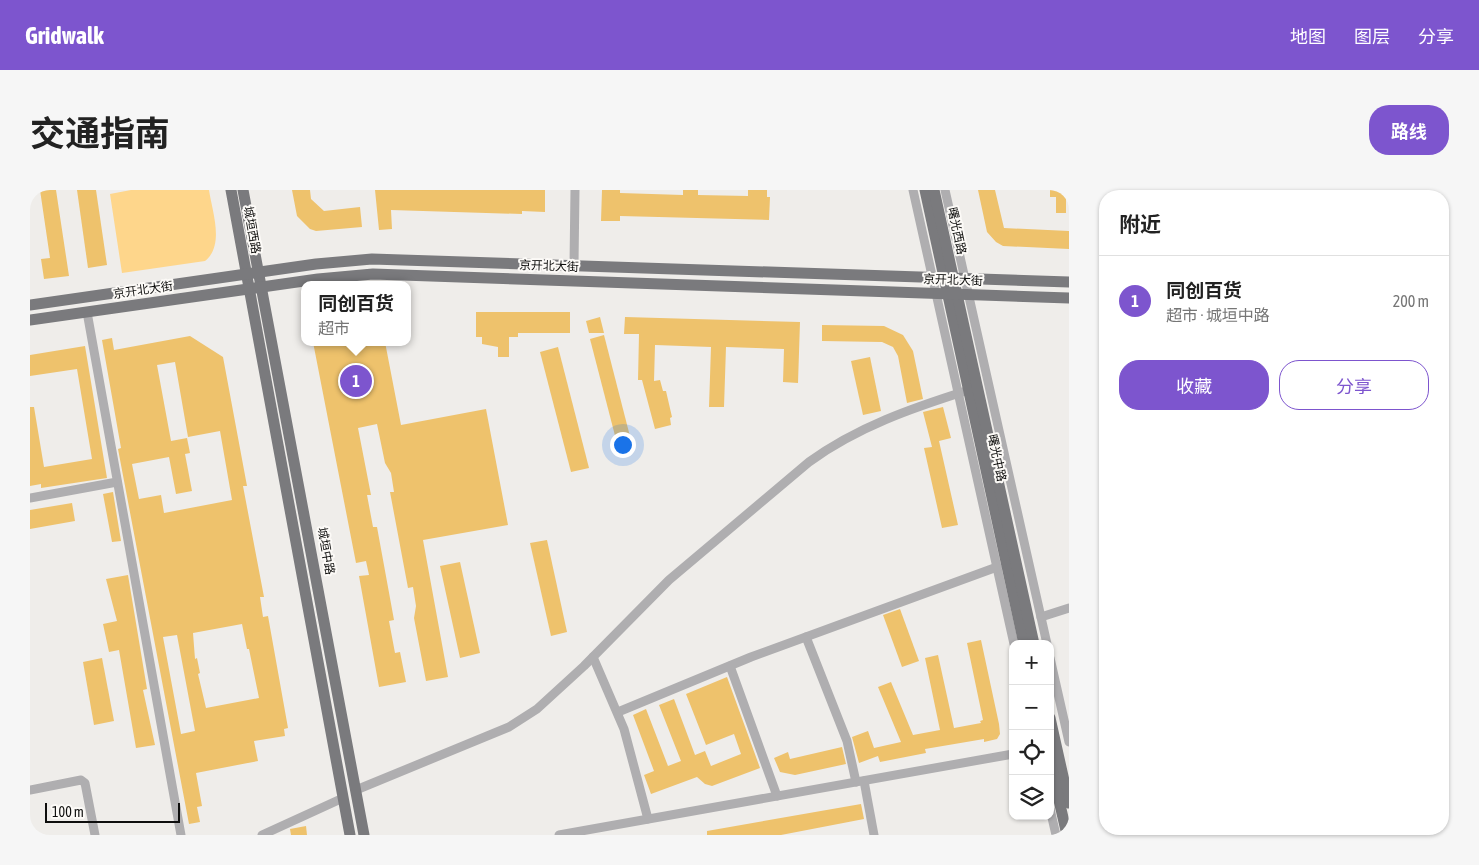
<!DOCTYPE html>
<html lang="zh">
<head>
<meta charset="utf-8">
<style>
  :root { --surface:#fff; --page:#f6f6f6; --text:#222; --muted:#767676; --line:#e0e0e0; --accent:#7d55ce }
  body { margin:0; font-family:"Asap Condensed","Noto Sans SC",sans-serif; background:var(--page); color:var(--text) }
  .controls { position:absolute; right:15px; bottom:15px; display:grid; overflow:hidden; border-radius:10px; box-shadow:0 1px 4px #0004 }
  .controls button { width:45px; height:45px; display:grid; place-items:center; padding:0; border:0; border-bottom:1px solid var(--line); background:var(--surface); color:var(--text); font:25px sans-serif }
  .scale { position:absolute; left:15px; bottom:12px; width:135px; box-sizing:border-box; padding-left:5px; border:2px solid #0e0e0d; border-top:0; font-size:14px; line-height:18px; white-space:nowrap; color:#0e0e0d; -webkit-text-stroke:4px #fcfaf7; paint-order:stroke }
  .you { position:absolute; left:592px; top:254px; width:18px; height:18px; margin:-12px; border:4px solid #fff; border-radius:50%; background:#1a73e8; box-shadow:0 0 0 8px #1a73e833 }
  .badge { display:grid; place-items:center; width:32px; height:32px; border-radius:50%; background:var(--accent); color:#fff; font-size:16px; font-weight:700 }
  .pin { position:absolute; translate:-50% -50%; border:2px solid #fff; box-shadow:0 1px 5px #0006 }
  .popup { position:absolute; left:271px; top:91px; width:110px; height:65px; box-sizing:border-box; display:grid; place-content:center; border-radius:10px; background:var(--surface); filter:drop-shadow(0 1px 4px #0005); font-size:16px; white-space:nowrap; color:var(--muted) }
  .popup b { font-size:19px; color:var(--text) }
  .popup::after { content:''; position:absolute; left:50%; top:100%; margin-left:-10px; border:10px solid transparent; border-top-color:var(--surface) }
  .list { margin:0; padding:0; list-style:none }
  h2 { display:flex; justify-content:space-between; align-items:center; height:65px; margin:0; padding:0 20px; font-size:21px }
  h2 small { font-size:16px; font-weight:400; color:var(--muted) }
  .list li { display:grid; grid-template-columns:32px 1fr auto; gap:15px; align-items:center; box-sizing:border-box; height:90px; padding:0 20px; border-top:1px solid var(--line) }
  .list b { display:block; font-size:19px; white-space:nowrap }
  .list p { margin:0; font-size:16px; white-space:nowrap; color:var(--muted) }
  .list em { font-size:16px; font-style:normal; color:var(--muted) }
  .actions { display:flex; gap:10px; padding:15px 20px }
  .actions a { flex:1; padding:11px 0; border:1px solid var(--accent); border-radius:20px; text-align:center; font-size:18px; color:var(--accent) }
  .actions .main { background:var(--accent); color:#fff }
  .icon { flex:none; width:28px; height:28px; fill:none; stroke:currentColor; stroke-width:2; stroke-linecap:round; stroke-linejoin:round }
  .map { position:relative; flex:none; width:1039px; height:645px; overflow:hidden; border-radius:20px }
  header { display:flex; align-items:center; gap:30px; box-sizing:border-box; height:70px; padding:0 25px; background:var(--accent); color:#fff }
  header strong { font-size:24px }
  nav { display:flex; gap:28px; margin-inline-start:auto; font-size:18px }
  .intro { display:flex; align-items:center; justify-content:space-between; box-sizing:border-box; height:120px; padding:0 30px }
  h1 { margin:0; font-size:35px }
  .button { padding:12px 22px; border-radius:20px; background:var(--accent); color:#fff; font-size:18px; font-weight:700 }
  main { display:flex; gap:30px; padding:0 30px }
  aside { flex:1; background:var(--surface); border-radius:20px; box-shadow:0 1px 4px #0004 }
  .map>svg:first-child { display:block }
  .green { fill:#fed68b }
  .building { fill:#eec26c; fill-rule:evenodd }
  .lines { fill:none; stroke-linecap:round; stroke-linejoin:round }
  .minor { stroke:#afaeb0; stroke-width:9 }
  .major { stroke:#7a7a7d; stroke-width:11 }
  .labels { text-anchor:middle; stroke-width:4; stroke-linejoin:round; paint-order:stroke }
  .street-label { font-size:12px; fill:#0e0e0d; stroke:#fcfaf7 }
</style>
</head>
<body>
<header>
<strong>Gridwalk</strong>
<nav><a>地图</a><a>图层</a><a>分享</a></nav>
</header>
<div class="intro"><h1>交通指南</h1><a class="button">路线</a></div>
<main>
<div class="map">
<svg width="1039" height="645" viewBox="0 0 1039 645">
  <rect width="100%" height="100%" fill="#efedea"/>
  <path class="green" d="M101,0H179C182,21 195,55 175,71L92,83L80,4Z"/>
  <g class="building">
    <polygon points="10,0 26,0 39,86 14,89 11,69 20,68"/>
    <polygon points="47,0 66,0 77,75 58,78"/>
    <polygon points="262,0 280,0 281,9 294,21 330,17 332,37 286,41 280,39 267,26"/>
    <polygon points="345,0 515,0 515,22 492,21 492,24 361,20 362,39 349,40"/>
    <polygon points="572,0 590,0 590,3 653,5 653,0 668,0 668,5 718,6 718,0 737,0 737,7 740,7 739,30 590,26 590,31 571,31"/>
    <polygon points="948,0 965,0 974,38 1039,41 1039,59 973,56 966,52 957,42"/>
    <polygon points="1020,0 1036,0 1036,23 1026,23 1026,7 1020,7"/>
    <polygon points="446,122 540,122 540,143 488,143 488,147 479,147 479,167 468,167 468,157 452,154 452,147 446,147"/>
    <polygon points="570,127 574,143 559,143 556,131"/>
    <polygon points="595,127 770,132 768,193 753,192 754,159 696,157 694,217 679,217 681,157 625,155 624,191 630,190 633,201 636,201 642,227 640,228 641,235 625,239 612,190 608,190 609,144 594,144"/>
    <polygon points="792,135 854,136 873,145 883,161 893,209 877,213 868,166 863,157 852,152 792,151"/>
    <polygon points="574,145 604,262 590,265 560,149"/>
    <path d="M160,146L193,167L217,296H213L234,407H230L233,427L238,426L258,538L254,539L255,546L224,551L228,571L166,583L172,616L167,617L170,632L159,634L88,259L91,258L72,150L82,148L84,160ZM145,172L158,247L190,241L202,310L134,323L131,305L109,309L102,274L139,267L146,304L162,301L155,264L160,263L157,248L141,251L127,175ZM212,434L217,459H219L229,508L176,518L168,484L170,483L167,468L165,469L163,443ZM147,445L165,541L151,544L133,447Z"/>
    <polygon points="283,152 355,152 371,235 456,219 478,335 393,350 418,487 396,491 384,428 386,416 383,397 378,398 360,302 364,302 361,283 355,273 347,234 328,238 341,305 337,305 343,337 347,337 364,430 359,431 365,463 370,462 376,492 349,497 329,386 339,385 336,371 326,373"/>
    <polygon points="55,156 77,288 11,298 11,294 0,296 0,217 4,217 14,277 62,269 47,179 0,186 0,165"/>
    <polygon points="528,157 559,278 541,282 510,162"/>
    <polygon points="840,167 851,221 833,225 821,171"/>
    <polygon points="913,217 921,248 909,251 928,335 912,338 894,258 902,257 893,222"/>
    <polygon points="83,302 91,351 82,352 73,304"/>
    <polygon points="42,313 45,331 0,339 0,320"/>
    <polygon points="517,350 537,442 521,446 500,353"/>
    <polygon points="430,372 450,463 430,468 410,376"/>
    <polygon points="98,385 117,499 113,500 125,555 106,558 89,460 79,462 73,434 87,431 76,389"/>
    <polygon points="870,419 889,471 872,477 853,425"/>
    <polygon points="951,450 969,534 970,544 967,549 954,552 954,549 895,559 896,563 850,572 848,566 829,573 822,547 838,541 844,558 871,552 848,497 861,492 883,545 910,540 895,468 908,465 924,538 951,533 950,531 953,530 937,453"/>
    <polygon points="72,468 84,531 64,535 53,472"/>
    <polygon points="697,487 730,578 682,596 675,594 667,587 621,604 614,585 624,581 603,525 616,519 638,576 651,571 629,515 644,509 665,565 675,561 681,576 711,564 704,544 676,555 656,504"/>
    <polygon points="812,557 816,574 765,585 750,582 744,568 758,562 760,569"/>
    <polygon points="831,614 834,629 751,645 677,645 677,641"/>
    <polygon points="276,636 277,645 261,645 260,639"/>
  </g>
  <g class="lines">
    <g class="minor">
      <polyline points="883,0 984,454"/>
      <polyline points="915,0 1017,454"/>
      <polyline points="544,75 545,0"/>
      <polyline points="57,122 151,645"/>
      <polyline points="0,308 87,292"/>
      <polyline points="1011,427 1039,418"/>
      <polyline points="776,447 817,551 826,592"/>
      <polyline points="563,467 594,539 618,629"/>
      <polyline points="1020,468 1039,552"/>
      <polyline points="700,476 747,606"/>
      <polyline points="588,522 721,467 967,377"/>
      <polyline points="834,591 844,645"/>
      <polyline points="0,600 51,590 55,593 65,645"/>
      <path d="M326,600L479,537L507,519L554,476L639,390L779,272C827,237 882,218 939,200"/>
      <polyline points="1020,619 1026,645"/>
      <polyline points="232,645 313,608"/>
      <polyline points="529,645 983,564"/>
    </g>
    <g class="major">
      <polyline points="201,0 320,645"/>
      <polyline points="213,0 334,645"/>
      <polyline points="895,0 994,454"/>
      <polyline points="904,0 1004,454"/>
      <polyline points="0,115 286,74 342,69 1039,92"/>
      <polyline points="0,130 288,89 343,84 1039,108"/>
      <polyline points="1020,528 1039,613"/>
      <polyline points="1020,571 1037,645"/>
    </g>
  </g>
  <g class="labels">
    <g class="street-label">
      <text transform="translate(222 40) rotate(80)" y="4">城垣西路</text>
      <text transform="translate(927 41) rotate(78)" y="4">曙光西路</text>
      <text transform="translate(519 76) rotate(2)" y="4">京开北大街</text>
      <text transform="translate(923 90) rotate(2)" y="4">京开北大街</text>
      <text transform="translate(113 100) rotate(-8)" y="4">京开北大街</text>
      <text transform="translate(967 268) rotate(78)" y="4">曙光中路</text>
      <text transform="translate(296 361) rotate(80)" y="4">城垣中路</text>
    </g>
  </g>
</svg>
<div class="controls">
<button>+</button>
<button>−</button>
<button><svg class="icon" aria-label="locate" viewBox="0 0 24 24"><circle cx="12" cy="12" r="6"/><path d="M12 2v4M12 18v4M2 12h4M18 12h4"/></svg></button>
<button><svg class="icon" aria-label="layers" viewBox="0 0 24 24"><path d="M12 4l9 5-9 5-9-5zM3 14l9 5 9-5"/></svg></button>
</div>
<div class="scale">100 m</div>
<div class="you"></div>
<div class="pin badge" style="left:326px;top:191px">1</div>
<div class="popup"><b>同创百货</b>超市</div>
</div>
<aside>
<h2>附近<small></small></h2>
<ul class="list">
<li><span class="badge">1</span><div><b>同创百货</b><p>超市 · 城垣中路</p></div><em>200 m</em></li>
</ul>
<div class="actions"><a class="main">收藏</a><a>分享</a></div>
</aside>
</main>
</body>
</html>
